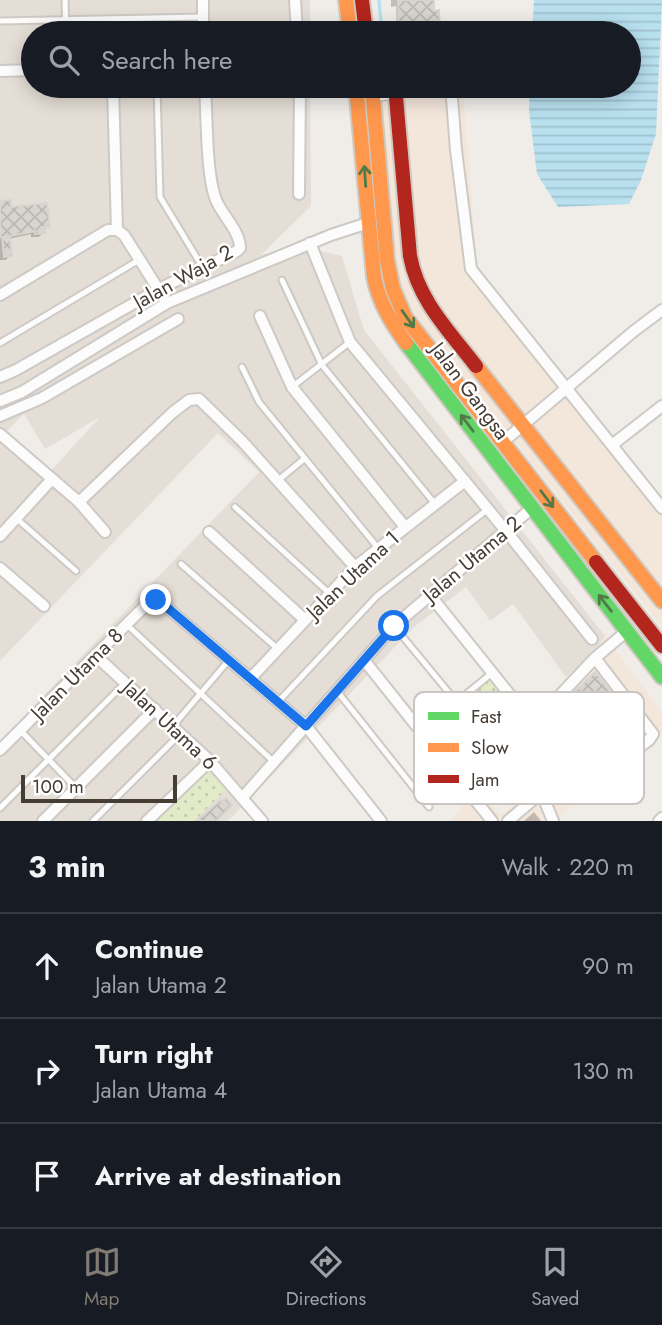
<!DOCTYPE html>
<html lang="en">
<head>
<meta charset="utf-8">
<style>
  :root { --surface:#171b24; --page:#20242c; --text:#f1f3f6; --muted:#9ea1a6; --line:#363941; --accent:#827b74 }
  body { margin:0; font-family:Jost,sans-serif; background:var(--page); color:var(--text) }
  .scale { position:absolute; left:21px; bottom:18px; width:156px; box-sizing:border-box; padding-left:7px; border:4px solid #463d35; border-top:0; font-size:19px; line-height:24px; white-space:nowrap; color:#463d35; -webkit-text-stroke:5px #fff; paint-order:stroke }
  .stop { position:absolute; width:21px; height:21px; margin:-16px; border:5px solid #1a73e8; border-radius:50%; background:#fff }
  .stop.end { background:#1a73e8; border-color:#fff; box-shadow:0 2px 7px #0008 }
  .list { margin:0; padding:0; list-style:none }
  h2 { display:flex; justify-content:space-between; align-items:center; height:91px; margin:0; padding:0 28px; font-size:30px }
  h2 small { font-size:23px; font-weight:400; color:var(--muted) }
  .list li { display:grid; grid-template-columns:46px 1fr auto; gap:21px; align-items:center; box-sizing:border-box; height:105px; padding:0 28px; border-top:2px solid var(--line) }
  .list b { display:block; font-size:26px; white-space:nowrap }
  .list p { margin:0; font-size:23px; white-space:nowrap; color:var(--muted) }
  .list em { font-size:23px; font-style:normal; color:var(--muted) }
  .icon { flex:none; width:38px; height:38px; fill:none; stroke:currentColor; stroke-width:2; stroke-linecap:round; stroke-linejoin:round }
  .map { position:relative; flex:none; width:662px; height:821px; overflow:hidden }
  .search { position:absolute; background:var(--surface); box-shadow:0 4px 18px #0003; left:21px; right:21px; top:21px; height:77px; display:flex; align-items:center; gap:18px; box-sizing:border-box; padding:0 24px; border-radius:38px; color:var(--muted); font-size:26px }
  .sheet { height:406px; background:var(--surface) }
  nav { display:flex; justify-content:space-around; align-items:center; box-sizing:border-box; height:98px; border-top:2px solid var(--line); background:var(--surface); font-size:19px; color:var(--muted) }
  nav a { display:grid; justify-items:center; gap:4px }
  nav .on { color:var(--accent) }
  .map>svg:first-child { display:block }
  .residential { fill:#e5ded6; fill-rule:evenodd }
  .commercial { fill:#f3e6db }
  .park { fill:url(#park-dots) }
  .water { fill:url(#water-rules) }
  .shadow { fill:#0003 }
  .lines { fill:none; stroke-linecap:round; stroke-linejoin:round }
  .stream { stroke:#b8e0ef; stroke-width:3.5 }
  .building { fill:url(#building-cross-hatch); stroke:#d8d4cf; stroke-width:2 }
  .lane-casing { stroke:#cdc9c5; stroke-width:9 }
  .street-casing { stroke:#cdc9c5; stroke-width:14 }
  .fast-casing { stroke:#d0c9c0; stroke-width:18 }
  .slow-casing { stroke:#d0c9c0; stroke-width:18 }
  .jam-casing { stroke:#d0c9c0; stroke-width:18 }
  .lane { stroke:#fdfcfc; stroke-width:5 }
  .street { stroke:#fdfcfc; stroke-width:10 }
  .fast { stroke:#63d668; stroke-width:14 }
  .slow { stroke:#ff974d; stroke-width:14 }
  .jam { stroke:#b3261e; stroke-width:14 }
  .oneway { stroke:#527a49 }
  .route { stroke:#1a73e8; stroke-width:9 }
  .labels { text-anchor:middle; stroke-width:5; stroke-linejoin:round; paint-order:stroke }
  .street-label { font-size:21px; fill:#463d35; stroke:#fff }
  .key { fill:#fff; stroke:#c8c5c2; stroke-width:2 }
  .key-label { font-size:19px; fill:#463d35 }
</style>
</head>
<body>
<div class="map">
<svg width="662" height="821" viewBox="0 0 662 821">
  <defs>
    <pattern id="park-dots" width="8" height="8" patternUnits="userSpaceOnUse" patternTransform="scale(1.75)"><rect width="8" height="8" fill="#e1ebc8"/><path d="M2 2h.1M6 6h.1" fill="none" stroke="#c2caac" stroke-width="1.8" stroke-linecap="round"/></pattern>
    <pattern id="water-rules" width="6" height="5" patternUnits="userSpaceOnUse" patternTransform="scale(1.75)"><rect width="6" height="5" fill="#b8e0ef"/><path d="M0 2.5h6" fill="none" stroke="#a0c1ce"/></pattern>
    <pattern id="building-cross-hatch" width="8" height="8" patternUnits="userSpaceOnUse" patternTransform="scale(1.75)"><rect width="8" height="8" fill="#d8d4d0"/><path d="M0 0l8 8M0 8l8-8" fill="none" stroke="#bbb7b3"/></pattern>
  </defs>
  <rect width="100%" height="100%" fill="#f0ede9"/>
  <path class="residential" d="M0,0H310V33H33V86H310L311,206L261,255L300,246L342,256L364,330L605,636L591,657L566,677L513,604L490,621L466,587L414,627L228,821H0V741L259,472L218,433L0,661ZM24,414L45,449L100,417L49,473L5,433Z"/>
  <g class="commercial">
    <polygon points="381,86 463,86 477,270 662,503 662,627 417,318 395,276"/>
    <polygon points="605,636 662,712 662,732 556,818 558,821 451,821 476,787 501,815 548,774 549,763 524,729 566,677 591,657"/>
  </g>
  <g class="park">
    <polygon points="489,677 522,723 467,778 427,722"/>
    <polygon points="208,771 226,790 194,821 158,821"/>
  </g>
  <polygon class="water" points="534,0 662,0 656,134 641,180 629,204 558,207 537,174 529,111 530,86 629,86 629,33 532,33"/>
  <g class="shadow">
    <polygon points="391,0 432,0 432,12 438,29 429,33 397,33 396,6 391,7"/>
    <polygon points="0,202 48,226 39,237 31,237 31,234 8,239 10,255 6,260 0,260"/>
    <polygon points="595,674 637,739 613,756 569,699"/>
    <polygon points="534,812 541,821 524,821"/>
  </g>
  <g class="lines">
    <g class="stream">
      <polyline points="379,0 382,33"/>
      <polyline points="388,86 391,115"/>
    </g>
  </g>
  <g class="building">
    <polygon points="398,0 434,0 434,11 439,10 440,29 430,29 431,33 407,33 407,30 399,30"/>
    <polygon points="11,200 11,207 47,203 50,227 44,227 45,233 35,234 35,231 10,236 12,256 4,257 2,237 0,237 0,201"/>
    <polygon points="595,672 643,734 618,753 572,694"/>
    <polygon points="226,798 232,805 216,821 196,821 221,800 222,802"/>
  </g>
  <g class="lines">
    <g class="lane-casing">
      <g id="lane">
        <polyline points="65,0 66,33"/>
        <polyline points="0,21 203,17"/>
        <polyline points="157,86 160,197 203,268"/>
        <polyline points="374,98 395,96"/>
        <polyline points="282,280 322,365 435,504"/>
        <polyline points="0,343 139,260"/>
        <polyline points="242,367 259,402 378,548"/>
        <polyline points="292,387 350,342"/>
        <polyline points="276,482 304,459"/>
        <polyline points="235,507 329,593"/>
        <polyline points="16,518 76,571"/>
        <polyline points="181,564 278,649"/>
        <polyline points="126,624 274,762"/>
        <polyline points="394,626 455,700 459,700 492,673"/>
        <polyline points="563,690 619,762"/>
        <polyline points="337,691 429,807"/>
        <polyline points="277,703 377,596 488,509"/>
        <polyline points="173,726 229,660"/>
        <polyline points="20,730 76,788"/>
        <polyline points="0,808 125,683"/>
        <polyline points="93,821 181,733"/>
      </g>
    </g>
    <g class="street-casing">
      <g id="street">
        <polyline points="203,0 203,33"/>
        <polyline points="295,0 297,33"/>
        <polyline points="0,71 33,70"/>
        <polyline points="113,86 117,230"/>
        <polyline points="451,86 456,150 471,269 662,508"/>
        <polyline points="299,194 300,86"/>
        <polyline points="117,230 124,235 167,303"/>
        <polyline points="310,243 350,342 506,531 592,639"/>
        <polyline points="0,295 108,230 117,230"/>
        <polyline points="260,316 292,387 405,527"/>
        <path d="M0,377L16,370L159,289L237,251L240,248C240,231 222,215 216,200C206,175 207,115 205,86"/>
        <polyline points="0,401 22,392 167,303 331,235 368,223"/>
        <polyline points="0,416 42,398 178,319"/>
        <polyline points="0,434 79,502 105,532"/>
        <polyline points="504,441 634,331 662,310"/>
        <polyline points="612,445 662,406"/>
        <polyline points="79,502 172,413 189,400 199,399 242,441 355,567"/>
        <polyline points="209,532 305,620"/>
        <polyline points="0,536 52,479"/>
        <polyline points="0,568 44,606"/>
        <polyline points="430,595 522,710"/>
        <polyline points="95,655 210,761 262,821"/>
        <polyline points="595,658 653,734 649,740 588,785 578,783 533,724 595,658 627,631"/>
        <polyline points="364,660 492,821"/>
        <polyline points="250,679 355,567 465,481"/>
        <polyline points="0,750 148,603 156,600 163,604 306,726 381,821"/>
        <polyline points="541,792 553,821"/>
        <polyline points="243,797 394,626 532,508"/>
        <polyline points="43,821 155,709"/>
        <polyline points="147,821 210,761"/>
        <polyline points="508,821 568,770"/>
        <polyline points="659,821 662,818"/>
      </g>
    </g>
    <g class="fast-casing">
      <polyline id="fast" points="406,343 662,677"/>
    </g>
    <g class="slow-casing">
      <g id="slow">
        <polyline points="346,0 350,33"/>
        <path d="M356,86L374,277C379,302 391,322 406,343"/>
        <polyline points="372,86 387,260 393,289 405,317 596,562"/>
        <polyline points="476,366 662,601"/>
      </g>
    </g>
    <g class="jam-casing">
      <g id="jam">
        <polyline points="362,0 366,33"/>
        <path d="M395,86L410,256C418,300 449,331 476,366"/>
        <polyline points="596,562 662,646"/>
      </g>
    </g>
    <use href="#lane" class="lane"/>
    <use href="#street" class="street"/>
    <use href="#fast" class="fast"/>
    <use href="#slow" class="slow"/>
    <use href="#jam" class="jam"/>
  </g>
  <defs><path id="oneway-shaft" d="M-6 0H5M1.5-3L5.5 0L1.5 3" fill="none" stroke-width="1.6" stroke-linecap="round" stroke-linejoin="round" transform="scale(1.75)"/></defs>
  <g class="oneway">
    <use href="#oneway-shaft" transform="translate(365 176) rotate(-94)"/>
    <use href="#oneway-shaft" transform="translate(408 319) rotate(55)"/>
    <use href="#oneway-shaft" transform="translate(467 423) rotate(-127)"/>
    <use href="#oneway-shaft" transform="translate(547 499) rotate(53)"/>
    <use href="#oneway-shaft" transform="translate(605 603) rotate(-128)"/>
  </g>
  <g class="lines">
    <polyline class="route" points="156,600 163,604 306,726 394,626"/>
  </g>
  <g class="labels">
    <g class="street-label">
      <text transform="translate(183 277) rotate(-29)" y="7">Jalan Waja 2</text>
      <text transform="translate(470 391) rotate(53)" y="7">Jalan Gangsa</text>
      <text transform="translate(472 559) rotate(-40)" y="7">Jalan Utama 2</text>
      <text transform="translate(353 575) rotate(-43)" y="7">Jalan Utama 1</text>
      <text transform="translate(77 674) rotate(-45)" y="7">Jalan Utama 8</text>
      <text transform="translate(170 725) rotate(43)" y="7">Jalan Utama 6</text>
    </g>
  </g>
  <rect x="414" y="692" width="230" height="112" rx="10" class="key"/>
  <rect x="428" y="712" width="31" height="8" fill="#63d668"/>
  <rect x="428" y="743" width="31" height="9" fill="#ff974d"/>
  <rect x="428" y="775" width="31" height="8" fill="#b3261e"/>
  <g class="key-label">
    <text x="471" y="723">Fast</text>
    <text x="471" y="754">Slow</text>
    <text x="471" y="786">Jam</text>
  </g>
</svg>
<div class="scale">100 m</div>
<div class="stop" style="left:394px;top:626px"></div>
<div class="stop end" style="left:156px;top:600px"></div>
<div class="search"><svg class="icon" aria-label="search" viewBox="0 0 24 24"><circle cx="10" cy="10" r="6"/><path d="M15 15l6 6"/></svg>Search here</div>
</div>
<section class="sheet">
<h2>3 min<small>Walk · 220 m</small></h2>
<ul class="list">
<li><svg class="icon" aria-label="ahead" viewBox="0 0 24 24"><path d="M12 20V5M6 11l6-6 6 6"/></svg><div><b>Continue</b><p>Jalan Utama 2</p></div><em>90 m</em></li>
<li><svg class="icon" aria-label="right" viewBox="0 0 24 24"><path d="M7 20v-9h11M14 6l5 5-5 5"/></svg><div><b>Turn right</b><p>Jalan Utama 4</p></div><em>130 m</em></li>
<li><svg class="icon" aria-label="arrive" viewBox="0 0 24 24"><path d="M6 21V4h12l-3 4 3 4H6"/></svg><div><b>Arrive at destination</b></div></li>
</ul>
</section>
<nav>
<a class="on"><svg class="icon" aria-label="map" viewBox="0 0 24 24"><path d="M3 6l6-2 6 2 6-2v14l-6 2-6-2-6 2zM9 4v14M15 6v14"/></svg>Map</a>
<a><svg class="icon" aria-label="directions" viewBox="0 0 24 24"><path d="M12 3l9 9-9 9-9-9zM9 14v-3h6M13 9l2 2-2 2"/></svg>Directions</a>
<a><svg class="icon" aria-label="saved" viewBox="0 0 24 24"><path d="M7 4h10v16l-5-4-5 4z"/></svg>Saved</a>
</nav>
</body>
</html>
